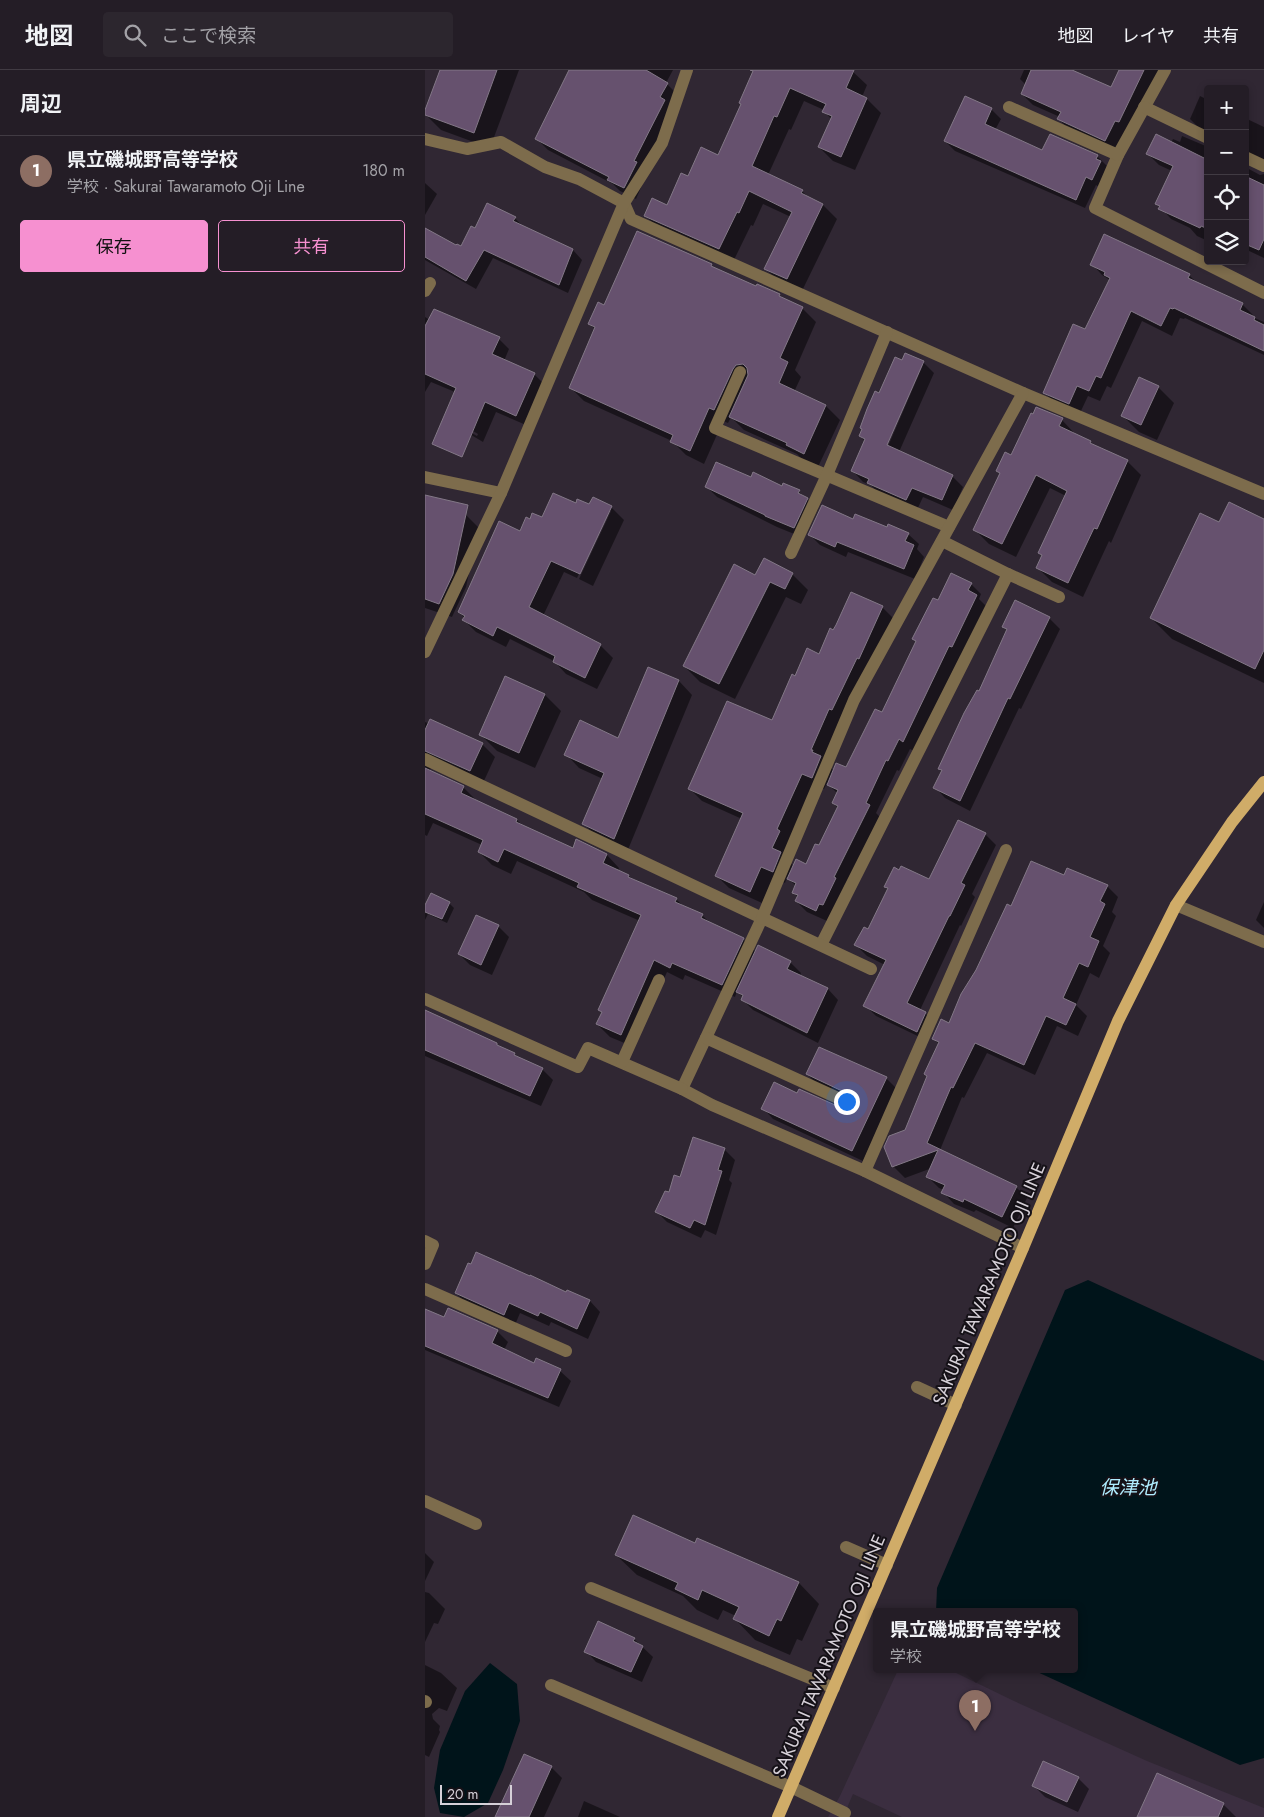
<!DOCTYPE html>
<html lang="ja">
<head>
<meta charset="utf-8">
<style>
  :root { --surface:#241d26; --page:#2c262e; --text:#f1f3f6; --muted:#a3a2a7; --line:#413b43; --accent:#f690d0 }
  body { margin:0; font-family:Jost,"Noto Sans JP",sans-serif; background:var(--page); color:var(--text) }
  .controls { position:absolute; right:15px; top:15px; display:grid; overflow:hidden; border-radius:5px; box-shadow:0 2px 8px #0003 }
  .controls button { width:45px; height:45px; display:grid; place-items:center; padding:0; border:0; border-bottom:1px solid var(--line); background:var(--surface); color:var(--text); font:25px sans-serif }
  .scale { position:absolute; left:15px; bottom:12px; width:72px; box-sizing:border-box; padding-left:5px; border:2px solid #d6d0d8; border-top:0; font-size:14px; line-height:18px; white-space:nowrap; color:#d6d0d8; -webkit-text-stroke:4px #151117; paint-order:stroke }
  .you { position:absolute; left:421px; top:1031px; width:18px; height:18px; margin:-12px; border:4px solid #fff; border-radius:50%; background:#1a73e8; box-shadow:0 0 0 8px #1a73e833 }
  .badge { display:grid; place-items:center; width:32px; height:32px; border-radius:50%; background:var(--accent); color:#fff; font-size:16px; font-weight:700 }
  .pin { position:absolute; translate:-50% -41px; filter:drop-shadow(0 1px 2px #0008) }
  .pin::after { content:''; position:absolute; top:26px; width:18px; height:15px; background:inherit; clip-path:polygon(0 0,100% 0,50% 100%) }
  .popup { position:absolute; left:448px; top:1538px; width:205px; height:65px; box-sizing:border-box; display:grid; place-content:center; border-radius:5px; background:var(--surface); filter:drop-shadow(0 1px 4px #0005); font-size:16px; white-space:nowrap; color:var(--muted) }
  .popup b { font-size:19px; color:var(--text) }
  .popup::after { content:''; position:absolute; left:50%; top:100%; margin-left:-10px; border:10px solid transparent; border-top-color:var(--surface) }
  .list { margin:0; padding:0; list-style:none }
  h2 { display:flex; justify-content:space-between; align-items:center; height:65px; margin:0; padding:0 20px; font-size:21px }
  h2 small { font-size:16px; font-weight:400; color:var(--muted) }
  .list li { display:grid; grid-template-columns:32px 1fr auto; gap:15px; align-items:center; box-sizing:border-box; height:70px; padding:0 20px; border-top:1px solid var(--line) }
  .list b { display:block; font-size:19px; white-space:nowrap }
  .list p { margin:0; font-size:16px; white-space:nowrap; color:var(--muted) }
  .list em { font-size:16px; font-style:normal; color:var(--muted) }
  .actions { display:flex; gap:10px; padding:15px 20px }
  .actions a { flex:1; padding:11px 0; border:1px solid var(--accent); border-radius:5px; text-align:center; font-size:18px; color:var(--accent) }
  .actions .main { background:var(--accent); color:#111 }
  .icon { flex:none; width:28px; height:28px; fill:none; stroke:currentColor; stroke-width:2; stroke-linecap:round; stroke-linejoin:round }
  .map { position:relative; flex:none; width:839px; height:1747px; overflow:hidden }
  header { display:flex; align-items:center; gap:30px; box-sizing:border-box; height:70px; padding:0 25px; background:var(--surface); border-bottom:1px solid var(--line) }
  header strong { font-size:24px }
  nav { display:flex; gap:28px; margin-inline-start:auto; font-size:18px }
  .search { width:350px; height:45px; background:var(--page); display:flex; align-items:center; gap:12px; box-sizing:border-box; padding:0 18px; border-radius:5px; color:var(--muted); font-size:19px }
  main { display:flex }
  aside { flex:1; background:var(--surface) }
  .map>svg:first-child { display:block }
  .built { fill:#3b2e40; fill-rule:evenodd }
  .water { fill:#00141a }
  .shadow { fill:#0007; fill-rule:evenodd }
  .building { fill:#66516e; stroke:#837887 }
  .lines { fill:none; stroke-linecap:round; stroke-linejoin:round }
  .minor { stroke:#7d6c4c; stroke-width:12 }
  .major { stroke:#d0ac68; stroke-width:12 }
  .labels { text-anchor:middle; stroke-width:4; stroke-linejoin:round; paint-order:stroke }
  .street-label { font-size:18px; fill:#d6d0d8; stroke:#151117 }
  .water-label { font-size:19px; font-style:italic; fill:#afecfe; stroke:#151117 }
</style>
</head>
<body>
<header>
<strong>地図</strong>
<div class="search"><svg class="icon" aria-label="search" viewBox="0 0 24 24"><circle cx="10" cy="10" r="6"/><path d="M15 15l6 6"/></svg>ここで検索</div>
<nav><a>地図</a><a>レイヤ</a><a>共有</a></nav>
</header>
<main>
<aside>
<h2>周辺<small></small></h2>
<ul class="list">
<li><span class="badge" style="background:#8d6e63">1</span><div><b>県立磯城野高等学校</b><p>学校 · Sakurai Tawaramoto Oji Line</p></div><em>180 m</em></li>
</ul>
<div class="actions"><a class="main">保存</a><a>共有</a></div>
</aside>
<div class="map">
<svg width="839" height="1747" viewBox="0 0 839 1747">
  <rect width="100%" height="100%" fill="#302733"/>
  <path class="built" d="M473,1600H525L589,1631L722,1691L839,1738V1747H793L798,1733L732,1703L712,1747H477L428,1724L418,1747H403L415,1726ZM618,1691L653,1707L643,1732L608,1716Z"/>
  <g class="water">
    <polygon points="663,1210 839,1291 839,1688 815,1695 608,1600 649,1600 649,1542 511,1542 512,1518 640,1220"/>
    <polygon points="65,1593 92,1614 95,1651 78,1700 63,1733 39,1747 15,1743 9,1718 15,1680 40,1621"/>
  </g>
  <g class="shadow">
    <polygon points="16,0 94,0 65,78 16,60 0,44"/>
    <polygon points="146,0 248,0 241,13 254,26 222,104 211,129 195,121 188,114 123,80 112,69"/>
    <polygon points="330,0 426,0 442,15 437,27 442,29 456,43 430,100 408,91 394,77 407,50 399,41 399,40 379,31 366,60 364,59 343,105 377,121 384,128 398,135 412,149 376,223 355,213 341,199 366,147 338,134 328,156 326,155 308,192 234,159 220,145 242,137 263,107 294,87 317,34"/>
    <polygon points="599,0 644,0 687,19 695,0 734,0 691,80 644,60 634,49 635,47 608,35 597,24 601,15 595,9"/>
    <polygon points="775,26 783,30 783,63 776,60 765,49"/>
    <polygon points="566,39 576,49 570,60 618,82 672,86 682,96 677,119 671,115 660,138 530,81 520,71"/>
    <polygon points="820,48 839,57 839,92 823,94 822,98 835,105 839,104 839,188 820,179"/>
    <polygon points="757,66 783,77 783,171 772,166 765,158 746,149 732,133 747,101 734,95 723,84 746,73 748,69 755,72"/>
    <polygon points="0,113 12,124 0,145"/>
    <polygon points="90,148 99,158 148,180 157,190 143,223 68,188 51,219 0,190 0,166 37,178 50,160"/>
    <polygon points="667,194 764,205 773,214 817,234 828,245 827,247 839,252 839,285 760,248 759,249 755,248 747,266 717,251 686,318 682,316 675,331 663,326 655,343 630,333 619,322 661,261 685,210 677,205"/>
    <polygon points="286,195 290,199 332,217 354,225 359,229 377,238 391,252 370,300 376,307 369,322 401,336 415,350 393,397 377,389 372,384 319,360 306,347 303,353 298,351 279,394 261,385 247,371 159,331 145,317 171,260 165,254 180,236"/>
    <path d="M10,241L74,269L84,279L79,291L109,304L120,315L101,355L71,342L58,372L31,356L21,346L30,322L6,312L0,322V247L5,250ZM31,351L53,364L52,366L31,354Z"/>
    <path d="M498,292L509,303L474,382L527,406L538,417L528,440L498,427L492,440L454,424L446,415L438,412L428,401L440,371L435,366L454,325ZM495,295H498L461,381L458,380Z"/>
    <polygon points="733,317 749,333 732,370 714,362 698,346"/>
    <polygon points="637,350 651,365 665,372 670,377 702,391 716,405 686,473 684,471 658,527 627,512 613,498 618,487 614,483 641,426 625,418 591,487 564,474 550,460 576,405 572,401 587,387"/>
    <polygon points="326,409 374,422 393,439 379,468 352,457 292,427 282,417"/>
    <polygon points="168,429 186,437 199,450 168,516 154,509 186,441 184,441 152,508 139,502 118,546 175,575 188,588 172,619 141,604 129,591 85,569 81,577 51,562 39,550 40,548 34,542 105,450 117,449 151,435 165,436"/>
    <polygon points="0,434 41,445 54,458 41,517 27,547 0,538"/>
    <polygon points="429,450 483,464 494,474 492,479 499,487 490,509 423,482 421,487 395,475 385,465"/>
    <polygon points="839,451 839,613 747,569 726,548 795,454"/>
    <polygon points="367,504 383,520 376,534 361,527 310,629 275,612 259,596 331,506"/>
    <path d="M546,514L556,524L554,529L562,537L538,587L535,586L489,681L485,679L474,701L472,700L451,743L455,747L402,851L382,842L371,831L373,827L368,822L371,816L362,807L360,813L348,808L337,833L304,818L292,806L317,749L277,731L265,719L347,652L370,607L394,586L409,561L457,537L469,549L399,690L409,701L422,699L458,644L514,532ZM402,713L413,724L408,733L413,738L395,777L381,795L369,797L360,787L389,715L399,719Z"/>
    <polygon points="624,548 635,559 596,639 594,638 545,741 520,728 510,717 518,701 515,699 555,623 583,560 579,557"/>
    <polygon points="223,598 254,611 267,625 202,782 173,768 159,754 178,709 154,698 141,684 194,669"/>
    <polygon points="81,608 120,625 136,641 110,698 72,681 56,665"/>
    <polygon points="0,652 57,674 70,687 58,713 9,695 5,699 5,702 38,717 51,730 92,750 99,757 148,779 152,771 182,785 194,798 193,801 204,806 208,810 251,829 259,837 277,845 286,854 318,869 331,882 365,892 376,903 375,906 403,919 413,930 393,973 328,940 317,929 318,927 312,921 310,927 260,905 258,910 242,902 209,977 185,967 172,954 178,943 175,940 215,851 167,830 159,822 92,791 86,804 67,795 54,782 57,775 8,753 2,766 0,765"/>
    <polygon points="534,751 560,764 571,775 547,824 550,827 536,856 535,855 495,940 500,943 511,954 503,971 451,946 440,935 460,895 442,886 431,875 443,861 464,819 461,816 505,811"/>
    <polygon points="640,807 682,816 693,827 687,842 691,846 678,876 685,883 674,908 665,903 651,935 662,946 653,966 632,956 610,1005 562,983 539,1028 537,1027 515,1080 591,1117 602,1128 588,1158 551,1140 549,1142 529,1134 518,1122 519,1120 514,1118 503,1107 507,1098 480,1108 468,1096 514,974 508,968 524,954 587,837"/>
    <polygon points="839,832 839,858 831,850"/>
    <polygon points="24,833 29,838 22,853 3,844 0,850 0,837"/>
    <polygon points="73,856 84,867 67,905 45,895 34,884"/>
    <polygon points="0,941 72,974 76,978 89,984 94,989 117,999 128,1010 116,1036 0,986"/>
    <polygon points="382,1004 461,1008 471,1018 438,1091 348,1049 338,1038 372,1025 409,1037 419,1035 422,1028 393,1015"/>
    <polygon points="299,1079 310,1090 304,1110 307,1113 291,1165 280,1160 276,1168 242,1152 231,1141 255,1108"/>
    <polygon points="142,1221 165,1231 175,1242 163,1269 126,1252 124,1256 95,1243 90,1255 42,1234 31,1223 142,1223"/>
    <polygon points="0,1240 19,1249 72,1261 83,1272 79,1280 109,1294 135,1301 146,1311 134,1337 0,1280"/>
    <polygon points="272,1470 374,1513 394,1534 377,1571 372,1569 365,1585 330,1570 310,1549 311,1546 298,1540 293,1550 272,1540 258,1526 212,1505 191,1485 270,1474"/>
    <polygon points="0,1483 9,1492 0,1511"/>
    <polygon points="0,1522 4,1523 20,1539 13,1554 9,1553 0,1572"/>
    <polygon points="209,1569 228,1587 217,1612 171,1592 161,1581"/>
    <polygon points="0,1595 16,1603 32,1618 22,1641 14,1638 7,1644 8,1649 15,1656 14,1660 15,1662 4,1687 0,1685"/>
    <polygon points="126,1697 137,1708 119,1747 72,1747"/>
    <polygon points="653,1708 664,1719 653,1742 620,1727 609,1716"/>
    <polygon points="159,1731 195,1747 153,1747"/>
    <polygon points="798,1734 811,1747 714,1747"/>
  </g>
  <g class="building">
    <polygon points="15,0 72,0 49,63 0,45 0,40"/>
    <polygon points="144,0 221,0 243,13 235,27 240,30 209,91 212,92 199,118 182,110 184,107 110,69"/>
    <polygon points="325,0 429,0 421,18 442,28 416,87 393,77 407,46 397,42 401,34 365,18 352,47 349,46 327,96 378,120 376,123 398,134 362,209 339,199 367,142 324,121 314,143 312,142 294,179 219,146 227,128 242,135 256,103 263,106 276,77 293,85 316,34 314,33 328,1"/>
    <polygon points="606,0 647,0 686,17 694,0 719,0 694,52 690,51 680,71 632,49 636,42 596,24"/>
    <polygon points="540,26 567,38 560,54 617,80 625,64 673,85 671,89 676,91 667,110 661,107 651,130 519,71"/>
    <polygon points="731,64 783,90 783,159 776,156 775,158 733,139 735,136 730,134 748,96 721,84"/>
    <polygon points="820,106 839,115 839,169 834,180 820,174"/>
    <polygon points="62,133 91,147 88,151 148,179 134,215 59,180 41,211 0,187 0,158 31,175 32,174 36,176 46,156 50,158"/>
    <polygon points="212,161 287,194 286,196 331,216 332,214 355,224 354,226 378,237 355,288 363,292 354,313 401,335 379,384 361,375 362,373 304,347 323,305 322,298 318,294 311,295 308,299 289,340 284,338 265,381 245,372 248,365 144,318 170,257 163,254 173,232 179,235"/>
    <polygon points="679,164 765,204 763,208 818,233 815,240 830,247 829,250 839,255 839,281 749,238 748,239 745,238 736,256 706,241 676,308 671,306 664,321 652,316 644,334 618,323 648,254 660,259 685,208 679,205 680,202 665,195"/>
    <polygon points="9,239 75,267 67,284 110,303 91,346 60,332 37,387 7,374 31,318 0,304 0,256"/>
    <polygon points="480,283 499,291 462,375 528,405 517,430 487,418 481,430 442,413 444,409 426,401 440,369 434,366 437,359 435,358 442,339 450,321 454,323 470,287 477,290"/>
    <polygon points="714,307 734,316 716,355 696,346"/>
    <polygon points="611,337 638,348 634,356 666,371 665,373 703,390 672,459 669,458 643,513 611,498 617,485 613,483 642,421 611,405 577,474 548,460 575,403 571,401 580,382 586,385 606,343 608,344"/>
    <polygon points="291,392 326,407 328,402 357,416 358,413 375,420 373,423 383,428 369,458 340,446 340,445 280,417"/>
    <polygon points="128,423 151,433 152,429 164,434 168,427 187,436 155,504 126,491 104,537 176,574 160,608 128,592 130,586 72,557 68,566 37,550 40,546 33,542 74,451 95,461 101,447 105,449 107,443 117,447"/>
    <polygon points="0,425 43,435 28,504 14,534 0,529"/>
    <polygon points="804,432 839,449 839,580 830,599 725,548 775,443 794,452"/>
    <polygon points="397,435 428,449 430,444 462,457 463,454 484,463 480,471 489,475 479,499 412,472 410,477 383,465"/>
    <polygon points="339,488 368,503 360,519 345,512 294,614 258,596 309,494 330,505"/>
    <polygon points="526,503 547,513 543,520 552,525 527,577 524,576 478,672 474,669 463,691 461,690 441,733 445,735 409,807 411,808 398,835 394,834 391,841 370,831 373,825 367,823 371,813 362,809 371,789 381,794 390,774 394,775 413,736 407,733 413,720 402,715 411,693 421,697 450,639 457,642 491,571 487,569 508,528 513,530"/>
    <polygon points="426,522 458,536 434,589 432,588 407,640 404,639 386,680 388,680 387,682 396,686 387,708 377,704 352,759 355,761 347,778 356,782 348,802 336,797 325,822 290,806 318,743 263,719 302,631 347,650 367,604 370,606 382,578 394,584 405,558 408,560 411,555"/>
    <polygon points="590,530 625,547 585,629 583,628 535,731 508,718 517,700 513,699 539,643 552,620 554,621 582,559 577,557"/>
    <polygon points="223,597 254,610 189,769 157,754 179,703 139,685 155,650 193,668"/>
    <polygon points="80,606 120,624 94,683 54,665"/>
    <polygon points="5,649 58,673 45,701 0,681 0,660"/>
    <polygon points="0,698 39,716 36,723 92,749 91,752 148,778 151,769 182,784 178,793 204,805 203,807 252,828 250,832 278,844 276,848 319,868 297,915 247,893 245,898 229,890 196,965 171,954 177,942 173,940 216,845 152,817 154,813 79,779 73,792 53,782 58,770 0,744"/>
    <polygon points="533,750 561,763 536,813 540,815 525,846 524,846 482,933 501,942 492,962 438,936 461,890 429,875 439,857 443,859 463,818 459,817 469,797 474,800 476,796 504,809"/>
    <polygon points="606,791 639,805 642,798 683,815 675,831 680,834 665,867 674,871 663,897 654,893 638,928 651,934 641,955 621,946 599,995 550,973 528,1018 526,1017 502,1073 592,1116 577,1147 539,1129 538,1132 516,1123 520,1115 501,1107 513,1080 467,1097 459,1077 464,1066 480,1060 502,1006 499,1004 514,972 507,969 516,949 524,953 536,924 551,900 582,834 586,836"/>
    <polygon points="6,823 25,832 17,849 0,842 0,835"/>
    <polygon points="51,845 74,855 56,895 33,884"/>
    <polygon points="333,875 366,891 362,899 403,918 382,963 316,930 318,925 311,922"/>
    <polygon points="0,940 72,973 72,975 90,983 89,985 118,998 105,1026 0,980"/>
    <polygon points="394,977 462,1007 427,1081 336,1039 349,1012 372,1023 374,1019 410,1035 418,1034 421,1028 417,1021 381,1004"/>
    <polygon points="268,1067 300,1078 293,1100 297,1101 280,1155 269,1150 265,1158 230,1142 240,1121 244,1122 249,1105 255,1107"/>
    <polygon points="51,1182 105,1206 105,1205 141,1222 142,1220 165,1230 152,1259 115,1242 113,1246 84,1233 79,1245 30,1223 43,1193 46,1194"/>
    <polygon points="23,1238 73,1260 67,1273 109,1293 111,1288 136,1299 123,1328 0,1276 0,1239 19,1247"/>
    <polygon points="208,1445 270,1473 272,1468 374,1512 356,1551 352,1549 344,1566 308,1549 314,1537 277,1520 273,1530 250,1519 253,1513 190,1485"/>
    <polygon points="173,1551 210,1568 208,1571 218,1576 206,1602 159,1582"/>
    <polygon points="99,1684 127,1696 104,1747 70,1747"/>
    <polygon points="618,1691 654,1707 642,1732 607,1716"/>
    <polygon points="732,1703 799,1733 793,1747 712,1747"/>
  </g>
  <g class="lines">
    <g class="minor">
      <polyline points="740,0 693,85 670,138 839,223"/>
      <polyline points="584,37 693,85"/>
      <polyline points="719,37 783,68"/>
      <polyline points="0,69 42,79 76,72 120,97 154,109 199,133 206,149 598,323 839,424"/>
      <polyline points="820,87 839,96"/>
      <polyline points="0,221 5,213"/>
      <polyline points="315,302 290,358 524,457"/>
      <polyline points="0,407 76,423"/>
      <polyline points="366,483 402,405 462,262"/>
      <polyline points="583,504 634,527"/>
      <polyline points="0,582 76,423 199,133 237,73 262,0"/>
      <polyline points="0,689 337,848 257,1019 287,1035 440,1101 598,1178"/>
      <polyline points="751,835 839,872"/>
      <polyline points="396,875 583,504 517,471"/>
      <polyline points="446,899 337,848 429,630 598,323"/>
      <polyline points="0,929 153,997 163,978 257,1019"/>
      <polyline points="281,968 413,1028"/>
      <polyline points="197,992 234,910"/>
      <polyline points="440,1101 581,780"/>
      <polyline points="0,1171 8,1175 0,1194"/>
      <polyline points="0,1219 141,1281"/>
      <polyline points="492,1317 531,1335"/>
      <polyline points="0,1431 51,1454"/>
      <polyline points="421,1477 462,1495"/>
      <polyline points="166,1518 409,1618"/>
      <polyline points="126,1615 366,1717 420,1743"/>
      <polyline points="0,1631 1,1632"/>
    </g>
    <polyline class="major" points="353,1747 598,1178 693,951 751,835 807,752 839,712"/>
  </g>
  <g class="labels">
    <g class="street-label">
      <text transform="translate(564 1214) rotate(-67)" y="6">SAKURAI TAWARAMOTO OJI LINE</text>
      <text transform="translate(404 1586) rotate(-67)" y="6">SAKURAI TAWARAMOTO OJI LINE</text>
    </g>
    <g class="water-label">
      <text x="703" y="1424">保津池</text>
    </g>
  </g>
</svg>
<div class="controls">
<button>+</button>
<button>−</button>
<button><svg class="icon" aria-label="locate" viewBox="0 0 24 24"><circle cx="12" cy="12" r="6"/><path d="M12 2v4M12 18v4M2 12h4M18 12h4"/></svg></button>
<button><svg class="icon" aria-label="layers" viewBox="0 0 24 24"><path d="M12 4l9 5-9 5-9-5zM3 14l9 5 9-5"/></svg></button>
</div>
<div class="scale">20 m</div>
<div class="you"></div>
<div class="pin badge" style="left:550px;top:1661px;background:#8d6e63">1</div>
<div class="popup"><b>県立磯城野高等学校</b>学校</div>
</div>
</main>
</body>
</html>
